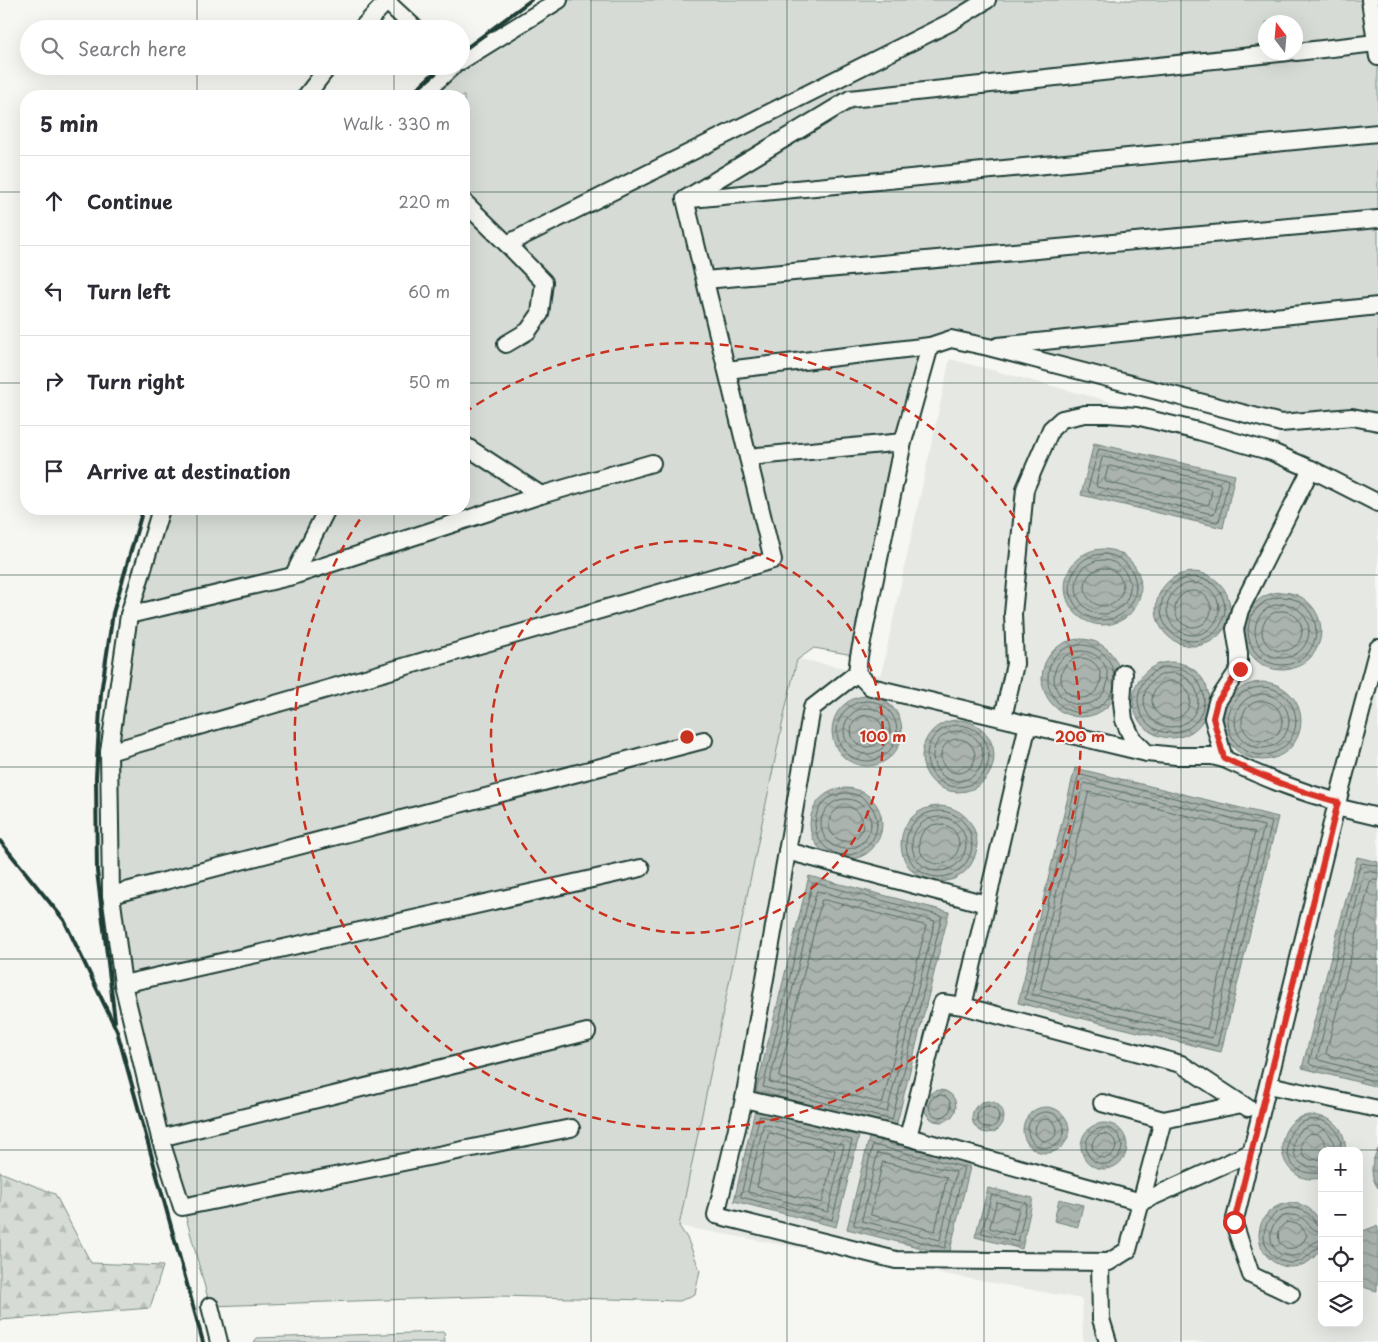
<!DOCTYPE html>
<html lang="en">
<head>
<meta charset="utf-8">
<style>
  :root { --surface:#fff; --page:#f2f2f3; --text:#2b2b33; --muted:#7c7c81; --line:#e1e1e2 }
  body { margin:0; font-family:"Playpen Sans",sans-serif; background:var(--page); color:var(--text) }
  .controls { position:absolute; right:15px; bottom:15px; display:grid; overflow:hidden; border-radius:10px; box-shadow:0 5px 20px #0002 }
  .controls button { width:45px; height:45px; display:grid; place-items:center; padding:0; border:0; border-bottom:1px solid var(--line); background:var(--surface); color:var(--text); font:25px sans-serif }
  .compass { position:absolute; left:1258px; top:15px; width:45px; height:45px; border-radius:50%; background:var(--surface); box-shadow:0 5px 20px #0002; rotate:344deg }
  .stop { position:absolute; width:15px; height:15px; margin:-11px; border:4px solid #d93025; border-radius:50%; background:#fff }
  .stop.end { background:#d93025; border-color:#fff; box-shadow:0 1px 5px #0008 }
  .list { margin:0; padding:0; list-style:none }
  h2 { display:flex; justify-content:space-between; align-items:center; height:65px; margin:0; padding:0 20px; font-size:21px }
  h2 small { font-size:16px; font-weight:400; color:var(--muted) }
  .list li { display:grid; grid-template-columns:32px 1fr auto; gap:15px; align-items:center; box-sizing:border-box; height:90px; padding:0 20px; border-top:1px solid var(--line) }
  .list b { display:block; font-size:19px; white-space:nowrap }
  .list em { font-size:16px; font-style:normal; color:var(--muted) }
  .icon { flex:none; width:28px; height:28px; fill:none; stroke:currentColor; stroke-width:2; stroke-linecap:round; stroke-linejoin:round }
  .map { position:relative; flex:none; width:1378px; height:1342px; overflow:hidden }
  .search { position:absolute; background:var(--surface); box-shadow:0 5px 20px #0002; left:20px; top:20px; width:450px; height:55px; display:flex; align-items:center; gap:12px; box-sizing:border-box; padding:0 18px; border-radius:28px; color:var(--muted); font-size:19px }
  .panel { position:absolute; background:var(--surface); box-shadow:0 5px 20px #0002; left:20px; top:90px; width:450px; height:425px; border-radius:20px }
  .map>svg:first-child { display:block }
  .built { fill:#e6e8e4; fill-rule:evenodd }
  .green { fill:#d6dbd6; stroke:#7a8c85; fill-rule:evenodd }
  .forest { fill:url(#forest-firs); stroke:#7a8c85 }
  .water { fill:url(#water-waves); stroke:#72847d }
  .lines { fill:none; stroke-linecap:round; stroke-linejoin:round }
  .shore { stroke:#576c65; stroke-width:1 }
  .minor-casing { stroke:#1f3d34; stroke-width:20 }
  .minor { stroke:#f6f6f2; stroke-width:16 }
  .rail { stroke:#1f3d34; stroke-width:4 }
  .route { stroke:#d93025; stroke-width:6 }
  .grid { fill:none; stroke:#1f3d34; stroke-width:1; stroke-opacity:0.55 }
  .ring { fill:none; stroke:#c8321e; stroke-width:2.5; stroke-dasharray:9 6 }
  .centre { fill:#c8321e; stroke:#f6f6f2; stroke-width:2.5 }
  .ring-label { font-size:15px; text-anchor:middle; font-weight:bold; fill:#c8321e; stroke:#f6f6f2; stroke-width:4; stroke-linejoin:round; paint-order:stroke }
</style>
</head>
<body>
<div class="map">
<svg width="1378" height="1342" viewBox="0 0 1378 1342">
  <defs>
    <pattern id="forest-firs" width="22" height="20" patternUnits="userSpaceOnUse" patternTransform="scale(1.25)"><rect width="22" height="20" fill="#d6dbd6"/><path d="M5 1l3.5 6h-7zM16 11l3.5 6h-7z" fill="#b7bdb8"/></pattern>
    <pattern id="water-waves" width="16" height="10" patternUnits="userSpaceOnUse" patternTransform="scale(1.25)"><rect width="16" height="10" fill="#aab3ae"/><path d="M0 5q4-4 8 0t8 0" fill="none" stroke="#8a938e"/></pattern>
  </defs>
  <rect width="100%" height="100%" fill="#f6f6f2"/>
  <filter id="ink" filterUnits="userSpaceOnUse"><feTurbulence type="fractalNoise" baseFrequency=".02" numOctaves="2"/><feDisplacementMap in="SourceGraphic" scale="10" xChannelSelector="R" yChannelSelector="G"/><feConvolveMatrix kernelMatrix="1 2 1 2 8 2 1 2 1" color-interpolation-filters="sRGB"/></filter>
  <g filter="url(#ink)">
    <path class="built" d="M950,359L1275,445L1279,432L1351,423L1378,431V1342H1085L1083,1338L1082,1299L679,1226L786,706L798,659L881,675ZM1322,1151H1359V1323H1322Z"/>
    <g class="green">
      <path d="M559,0H1378V422L1281,423L988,347L930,346L859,656L814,648L797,660L786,706L679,1226L687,1238L700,1270L695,1294L680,1301L500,1296L210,1306L123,984L109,752L129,615L161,509H464V96H421ZM1266,22H1296V52H1266Z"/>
      <polygon points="444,1332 445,1342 254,1342 257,1338"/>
    </g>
    <polygon class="forest" points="0,1172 55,1194 91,1263 163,1266 150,1308 0,1320"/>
    <g class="water">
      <polygon points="1094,443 1235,475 1223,528 1081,495"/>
      <circle cx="1103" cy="587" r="38"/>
      <circle cx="1193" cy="609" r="37"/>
      <circle cx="1282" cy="631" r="39"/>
      <circle cx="1081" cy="678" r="39"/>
      <circle cx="1171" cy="700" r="38"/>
      <circle cx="1262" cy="721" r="39"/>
      <circle cx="867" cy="731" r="35"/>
      <circle cx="958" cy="756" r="36"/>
      <polygon points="1075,768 1278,817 1221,1052 1018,1003"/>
      <circle cx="846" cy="824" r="36"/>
      <circle cx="939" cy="844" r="38"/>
      <polygon points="1357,857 1378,862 1378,1087 1302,1068"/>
      <polygon points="809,876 949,912 896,1127 756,1091"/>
      <circle cx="940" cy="1106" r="16"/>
      <circle cx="988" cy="1117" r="16"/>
      <circle cx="1046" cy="1130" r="23"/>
      <polygon points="755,1110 859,1136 836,1227 734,1201"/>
      <path d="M1309,1115C1334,1117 1344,1125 1346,1151H1322V1178C1314,1179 1306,1180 1299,1176C1278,1165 1276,1134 1295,1120C1299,1117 1305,1116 1309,1115Z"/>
      <circle cx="1104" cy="1146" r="23"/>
      <polygon points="869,1138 971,1163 949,1255 847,1229"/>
      <path d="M1378,1149V1188C1369,1175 1371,1162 1378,1149Z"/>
      <polygon points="988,1188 1033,1198 1022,1249 975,1237"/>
      <polygon points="1059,1199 1083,1205 1078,1227 1054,1221"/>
      <circle cx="1291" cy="1235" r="32"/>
      <polygon points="1376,1226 1378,1227 1377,1291 1366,1288 1359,1283 1359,1235 1363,1231"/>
    </g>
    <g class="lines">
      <g class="shore">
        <polygon points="1099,449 1227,479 1228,482 1219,521 1216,522 1089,492 1088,489"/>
        <polygon points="1104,457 1219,483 1221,486 1215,513 1212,514 1097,487 1096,484 1102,458"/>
        <polygon points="1110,466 1210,489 1212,491 1209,504 1206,505 1106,482 1105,479 1108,467"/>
        <circle cx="1103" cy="587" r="33"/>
        <circle cx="1103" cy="587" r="27"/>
        <circle cx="1104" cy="587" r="19"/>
        <circle cx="1193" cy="609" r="32"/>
        <circle cx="1193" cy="609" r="26"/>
        <circle cx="1193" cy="609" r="18"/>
        <circle cx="1282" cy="631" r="34"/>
        <circle cx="1282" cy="631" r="27"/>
        <circle cx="1282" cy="631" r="20"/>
        <circle cx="1081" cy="678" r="27"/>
        <circle cx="1081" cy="678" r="20"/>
        <circle cx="1171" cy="700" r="33"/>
        <circle cx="1171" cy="700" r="27"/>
        <circle cx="1171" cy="700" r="19"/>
        <circle cx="1262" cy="721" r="34"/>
        <path d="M1114,688C1106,707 1084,720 1064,708C1057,703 1054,697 1050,690C1048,686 1048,683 1048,679C1047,635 1112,632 1114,679"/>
        <circle cx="1262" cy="721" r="27"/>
        <circle cx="1262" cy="721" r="20"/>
        <circle cx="867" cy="731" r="30"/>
        <circle cx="867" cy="731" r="23"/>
        <circle cx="867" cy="731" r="16"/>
        <circle cx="958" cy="756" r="31"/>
        <circle cx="958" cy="756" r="25"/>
        <circle cx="958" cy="756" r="17"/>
        <polygon points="1081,775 1272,822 1217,1046 1025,999 1078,777"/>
        <polygon points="1084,783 1264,826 1212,1038 1032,994"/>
        <polygon points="1089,792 1255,832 1207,1029 1041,989"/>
        <circle cx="846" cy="824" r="31"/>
        <circle cx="846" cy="824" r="25"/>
        <circle cx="846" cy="824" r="17"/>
        <circle cx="939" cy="844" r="33"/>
        <circle cx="939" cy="844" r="27"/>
        <circle cx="939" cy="844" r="20"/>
        <polyline points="1378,866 1362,863 1360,865 1309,1063 1311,1065 1378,1082"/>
        <polyline points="1378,873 1367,871 1364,872 1317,1058 1319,1060 1378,1076"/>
        <polyline points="1378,880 1372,880 1370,882 1326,1053 1328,1055 1378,1068"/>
        <polygon points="815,883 942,916 892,1120 763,1087 812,885"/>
        <polygon points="817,891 935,921 887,1112 770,1082"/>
        <polygon points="822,900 825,900 924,925 926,926 883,1102 881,1103 781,1078 779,1077"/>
        <circle cx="940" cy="1106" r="11"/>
        <circle cx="988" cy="1117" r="11"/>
        <circle cx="1046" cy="1130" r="18"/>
        <polygon points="760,1116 852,1140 832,1220 741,1197"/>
        <circle cx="1046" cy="1130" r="11"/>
        <polygon points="764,1124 844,1145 828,1212 748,1192"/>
        <circle cx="1104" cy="1146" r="18"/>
        <polygon points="770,1133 835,1150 822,1203 757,1187 768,1135"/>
        <circle cx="1104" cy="1146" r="12"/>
        <polygon points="873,1145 964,1167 945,1248 854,1225"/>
        <polygon points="878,1153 956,1172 940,1240 862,1221"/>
        <path d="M1322,1159L1311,1160L1303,1155C1294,1130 1325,1124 1327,1151"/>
        <polygon points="883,1162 947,1177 935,1231 871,1215"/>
        <path d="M1322,1167C1310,1167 1297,1167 1294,1152C1288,1122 1332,1113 1335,1151"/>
        <path d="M1322,1173C1307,1174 1292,1172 1288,1155C1281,1116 1330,1107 1340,1139C1341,1143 1341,1147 1341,1151"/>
        <polygon points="992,1195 1027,1203 1018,1242 982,1233"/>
        <polygon points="997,1202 1019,1208 1013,1235 990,1228"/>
        <path d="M1289,1222L1300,1225L1307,1235C1303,1244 1297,1250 1286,1248L1279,1242L1278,1231L1284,1224Z"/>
        <path d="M1322,1226L1317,1225C1314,1221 1312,1216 1307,1213C1278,1194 1247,1235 1275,1257C1279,1260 1284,1262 1289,1263C1310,1263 1311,1247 1322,1246"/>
        <path d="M1322,1232C1307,1231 1308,1214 1290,1215C1265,1216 1264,1255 1289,1256C1307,1258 1307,1241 1322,1240"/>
      </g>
      <g class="minor-casing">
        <g id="minor">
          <polyline points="1370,0 1378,57"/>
          <polyline points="387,2 416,29"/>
          <polyline points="361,29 388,0"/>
          <polyline points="1296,52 1376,43"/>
          <polyline points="461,61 559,0"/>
          <polyline points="306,96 329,66"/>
          <polyline points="421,96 453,66"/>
          <polyline points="691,199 1378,133"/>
          <polyline points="464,202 507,244 951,22 987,0"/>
          <polyline points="705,280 1378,219"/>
          <polyline points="506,344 528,331 540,314 544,282 507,244"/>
          <polyline points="998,346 1378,306"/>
          <polyline points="727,370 930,346"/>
          <polyline points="464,445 541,495"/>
          <polyline points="748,457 903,442"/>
          <path d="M1311,469L1240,610L1235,629L1239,654V669L1217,702L1213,718L1224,759C1263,777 1296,791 1338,802"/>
          <polyline points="161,509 129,615 109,752 111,895 123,984 160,1138 182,1207 571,1128"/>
          <polyline points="293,576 327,509"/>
          <polyline points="129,615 293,576 541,495 652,463"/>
          <polyline points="857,673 812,708 744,1099 908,1137 942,1003 963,1006 1028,724"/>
          <polyline points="1124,673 1122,702 1124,720 1132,738 1147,753 1176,756 1212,756 1224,759"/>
          <polyline points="1003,718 1015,664 1013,614 1025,489 1051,429 1062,419 1085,414 1108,414 1136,416 1198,431 1272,452 1311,469 1378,503"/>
          <polyline points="109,752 773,560 685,199 850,99 1289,52"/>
          <polyline points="1147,753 871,687 857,673 859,656 903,442 930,346 951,339 988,347 1281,423 1352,417 1378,422"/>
          <polyline points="1336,807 1378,817"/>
          <polyline points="787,851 986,904"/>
          <polyline points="111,895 704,740"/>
          <polyline points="123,984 641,868"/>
          <polyline points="963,1006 1181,1064 1248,1108"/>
          <polyline points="1269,1085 1378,1109"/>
          <polyline points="744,1099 716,1215 896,1260 1109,1262 1128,1250 1163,1120 1242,1104"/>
          <polyline points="1102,1103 1163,1120"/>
          <polyline points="908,1137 1141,1202 1252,1152"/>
          <polyline points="160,1138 587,1032"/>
          <polyline points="1100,1262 1101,1319 1108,1342"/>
          <polyline points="1291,1294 1251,1275 1234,1223 1336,807 1378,648"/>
          <polyline points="210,1306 219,1342"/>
        </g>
      </g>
      <use href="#minor" class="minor"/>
      <g class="rail">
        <polyline points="461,52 531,0"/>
        <polyline points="409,96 444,66"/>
        <polyline points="0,841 64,920 117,1031 203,1342"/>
        <polyline points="115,1021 97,871 96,777 101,693 113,613 143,509"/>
      </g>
    </g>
  </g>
  <g class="lines" filter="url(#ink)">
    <path class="route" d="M1234,1222L1338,802C1296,791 1263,777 1224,758L1213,718L1217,702L1240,669"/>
  </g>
  <path class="grid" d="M197,0V29M394,0V29M591,0V1342M787,0V1342M984,0V1342M1181,0V1342M197,66V96M394,66V96M0,192H26M464,192H1378M0,383H26M464,383H1378M197,509V1342M394,509V1342M0,575H1378M0,767H1378M0,959H1378M0,1150H1378"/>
  <g class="ring">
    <circle cx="687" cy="737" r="196"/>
    <path d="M464 413A393 393 0 1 1 367 509"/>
  </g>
  <circle cx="687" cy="737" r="8" class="centre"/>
  <g class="ring-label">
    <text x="883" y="742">100 m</text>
    <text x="1080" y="742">200 m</text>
  </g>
</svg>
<div class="controls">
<button>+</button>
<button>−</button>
<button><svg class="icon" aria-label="locate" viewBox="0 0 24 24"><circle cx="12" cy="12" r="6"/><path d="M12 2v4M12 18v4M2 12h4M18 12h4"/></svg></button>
<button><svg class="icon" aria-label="layers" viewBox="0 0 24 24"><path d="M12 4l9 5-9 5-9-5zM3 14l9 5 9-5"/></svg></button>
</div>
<svg class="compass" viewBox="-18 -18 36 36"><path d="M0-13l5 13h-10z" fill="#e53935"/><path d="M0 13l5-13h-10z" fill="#7c7c81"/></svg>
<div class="stop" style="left:1234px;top:1222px"></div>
<div class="stop end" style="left:1240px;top:669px"></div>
<div class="search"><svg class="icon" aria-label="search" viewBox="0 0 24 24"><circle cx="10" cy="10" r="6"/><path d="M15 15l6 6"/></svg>Search here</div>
<section class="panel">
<h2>5 min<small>Walk · 330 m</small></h2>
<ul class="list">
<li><svg class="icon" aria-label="ahead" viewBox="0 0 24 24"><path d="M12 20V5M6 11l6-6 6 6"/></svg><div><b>Continue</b></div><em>220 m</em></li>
<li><svg class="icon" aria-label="left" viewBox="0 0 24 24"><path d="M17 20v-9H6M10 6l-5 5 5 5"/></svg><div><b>Turn left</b></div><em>60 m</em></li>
<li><svg class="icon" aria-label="right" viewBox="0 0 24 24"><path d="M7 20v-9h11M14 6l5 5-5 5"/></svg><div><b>Turn right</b></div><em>50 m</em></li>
<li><svg class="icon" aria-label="arrive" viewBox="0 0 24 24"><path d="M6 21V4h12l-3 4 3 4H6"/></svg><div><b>Arrive at destination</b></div></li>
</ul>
</section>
</div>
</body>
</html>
